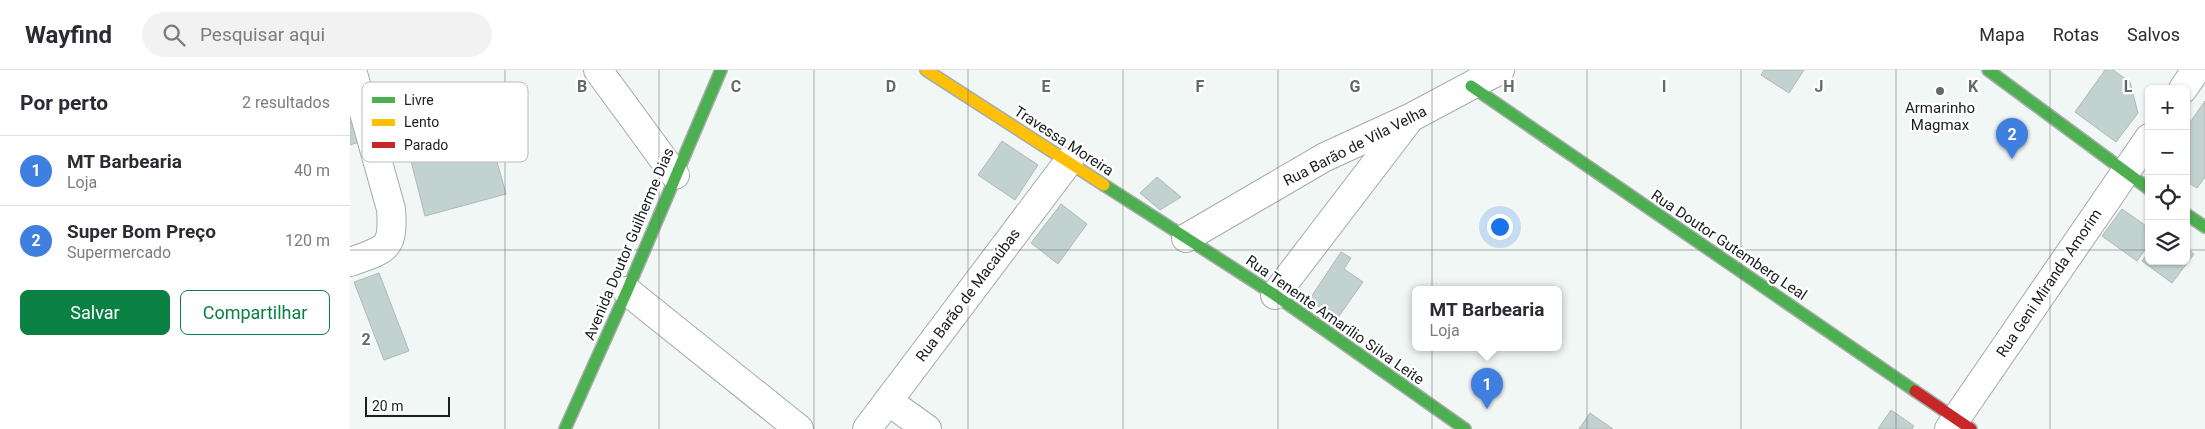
<!DOCTYPE html>
<html lang="pt">
<head>
<meta charset="utf-8">
<style>
  :root { --surface:#fff; --page:#f2f2f3; --text:#2b2b33; --muted:#7c7c81; --line:#e1e1e2; --accent:#0b8043 }
  body { margin:0; font-family:Roboto,sans-serif; background:var(--page); color:var(--text) }
  .controls { position:absolute; right:15px; top:15px; display:grid; overflow:hidden; border-radius:8px; box-shadow:0 1px 4px #0004 }
  .controls button { width:45px; height:45px; display:grid; place-items:center; padding:0; border:0; border-bottom:1px solid var(--line); background:var(--surface); color:var(--text); font:25px sans-serif }
  .scale { position:absolute; left:15px; bottom:12px; width:85px; box-sizing:border-box; padding-left:5px; border:2px solid #1a1e1c; border-top:0; font-size:14px; line-height:18px; white-space:nowrap; color:#1a1e1c; -webkit-text-stroke:4px #fff; paint-order:stroke }
  .you { position:absolute; left:1149px; top:156px; width:18px; height:18px; margin:-12px; border:4px solid #fff; border-radius:50%; background:#1a73e8; box-shadow:0 0 0 8px #1a73e833 }
  .badge { display:grid; place-items:center; width:32px; height:32px; border-radius:50%; background:var(--accent); color:#fff; font-size:16px; font-weight:700 }
  .pin { position:absolute; translate:-50% -41px; filter:drop-shadow(0 1px 2px #0008) }
  .pin::after { content:''; position:absolute; top:26px; width:18px; height:15px; background:inherit; clip-path:polygon(0 0,100% 0,50% 100%) }
  .popup { position:absolute; left:1062px; top:216px; width:150px; height:65px; box-sizing:border-box; display:grid; place-content:center; border-radius:8px; background:var(--surface); filter:drop-shadow(0 1px 4px #0005); font-size:16px; white-space:nowrap; color:var(--muted) }
  .popup b { font-size:19px; color:var(--text) }
  .popup::after { content:''; position:absolute; left:50%; top:100%; margin-left:-10px; border:10px solid transparent; border-top-color:var(--surface) }
  .list { margin:0; padding:0; list-style:none }
  h2 { display:flex; justify-content:space-between; align-items:center; height:65px; margin:0; padding:0 20px; font-size:21px }
  h2 small { font-size:16px; font-weight:400; color:var(--muted) }
  .list li { display:grid; grid-template-columns:32px 1fr auto; gap:15px; align-items:center; box-sizing:border-box; height:70px; padding:0 20px; border-top:1px solid var(--line) }
  .list b { display:block; font-size:19px; white-space:nowrap }
  .list p { margin:0; font-size:16px; white-space:nowrap; color:var(--muted) }
  .list em { font-size:16px; font-style:normal; color:var(--muted) }
  .actions { display:flex; gap:10px; padding:15px 20px }
  .actions a { flex:1; padding:11px 0; border:1px solid var(--accent); border-radius:8px; text-align:center; font-size:18px; color:var(--accent) }
  .actions .main { background:var(--accent); color:#fff }
  .icon { flex:none; width:28px; height:28px; fill:none; stroke:currentColor; stroke-width:2; stroke-linecap:round; stroke-linejoin:round }
  .map { position:relative; flex:none; width:1855px; height:359px; overflow:hidden }
  header { display:flex; align-items:center; gap:30px; box-sizing:border-box; height:70px; padding:0 25px; background:var(--surface); border-bottom:1px solid var(--line) }
  header strong { font-size:24px }
  nav { display:flex; gap:28px; margin-inline-start:auto; font-size:18px }
  .search { width:350px; height:45px; background:var(--page); display:flex; align-items:center; gap:12px; box-sizing:border-box; padding:0 18px; border-radius:28px; color:var(--muted); font-size:19px }
  main { display:flex }
  aside { flex:1; background:var(--surface) }
  .map>svg:first-child { display:block }
  .building { fill:#c1d2d1; stroke:#b4b8b7 }
  .lines { fill:none; stroke-linecap:round; stroke-linejoin:round }
  .street-casing { stroke:#a7aba9; stroke-width:30 }
  .fast-casing { stroke:#a7aba9; stroke-width:14 }
  .slow-casing { stroke:#a7aba9; stroke-width:14 }
  .jam-casing { stroke:#a7aba9; stroke-width:14 }
  .street { stroke:#fdfefd; stroke-width:28 }
  .fast { stroke:#4caf50; stroke-width:11 }
  .slow { stroke:#ffc107; stroke-width:11 }
  .jam { stroke:#c62828; stroke-width:11 }
  .grid { fill:none; stroke:#656a68; stroke-width:1; stroke-opacity:0.55 }
  .poi-dot { fill:#656a68; stroke:#fff; stroke-width:2 }
  .labels { text-anchor:middle; stroke-width:4.5; stroke-linejoin:round; paint-order:stroke }
  .poi-label { font-size:15px; fill:#1a1e1c; stroke:#fff }
  .street-label { font-size:15px; fill:#1a1e1c; stroke:#fff }
  .key { fill:#fff; stroke:#babcbb; stroke-width:1 }
  .key-label { font-size:14px; fill:#1a1e1c }
  .grid-label { font-size:16px; text-anchor:middle; font-weight:bold; fill:#656a68; stroke:#fff; stroke-width:4.5; stroke-linejoin:round; paint-order:stroke }
</style>
</head>
<body>
<header>
<strong>Wayfind</strong>
<div class="search"><svg class="icon" aria-label="search" viewBox="0 0 24 24"><circle cx="10" cy="10" r="6"/><path d="M15 15l6 6"/></svg>Pesquisar aqui</div>
<nav><a>Mapa</a><a>Rotas</a><a>Salvos</a></nav>
</header>
<main>
<aside>
<h2>Por perto<small>2 resultados</small></h2>
<ul class="list">
<li><span class="badge" style="background:#3f7fe0">1</span><div><b>MT Barbearia</b><p>Loja</p></div><em>40 m</em></li>
<li><span class="badge" style="background:#3f7fe0">2</span><div><b>Super Bom Preço</b><p>Supermercado</p></div><em>120 m</em></li>
</ul>
<div class="actions"><a class="main">Salvar</a><a>Compartilhar</a></div>
</aside>
<div class="map">
<svg width="1855" height="359" viewBox="0 0 1855 359">
  <rect width="100%" height="100%" fill="#f1f7f4"/>
  <g class="building">
    <polygon points="1414,0 1454,0 1439,23 1411,5"/>
    <polygon points="1755,0 1763,0 1780,12 1788,43 1766,72 1725,42"/>
    <polygon points="0,23 15,70 0,75"/>
    <polygon points="1855,31 1855,107 1847,118 1836,111 1836,58"/>
    <polygon points="141,70 156,124 75,146 61,91"/>
    <polygon points="652,71 688,95 665,130 628,105"/>
    <polygon points="807,107 831,127 810,140 790,123"/>
    <polygon points="711,134 737,154 708,194 681,173"/>
    <polygon points="1772,139 1799,158 1799,174 1787,191 1752,166"/>
    <polygon points="1836,178 1844,184 1822,213 1792,191 1799,182 1799,191 1836,191"/>
    <polygon points="991,182 1001,188 994,199 1013,212 987,249 959,230"/>
    <polygon points="29,203 59,281 34,290 4,212"/>
    <polygon points="1541,340 1564,356 1562,359 1528,359"/>
    <polygon points="1240,343 1263,359 1229,359"/>
  </g>
  <g class="lines">
    <g class="street-casing">
      <g id="street">
        <polyline points="248,0 325,105"/>
        <polyline points="1833,19 1846,0"/>
        <polyline points="836,168 975,87 1060,48 1150,0"/>
        <path d="M0,192C36,179 44,180 41,139L2,0"/>
        <polyline points="277,221 449,359"/>
        <polyline points="925,225 1058,51"/>
        <polyline points="538,331 577,359"/>
        <polyline points="517,359 719,91"/>
        <polyline points="1599,359 1799,68"/>
      </g>
    </g>
    <g class="fast-casing">
      <g id="fast">
        <polyline points="1638,0 1799,119"/>
        <polyline points="1121,16 1565,321"/>
        <polyline points="754,115 925,225 1115,359"/>
        <polyline points="1836,144 1855,157"/>
        <polyline points="215,359 277,221 371,0"/>
      </g>
    </g>
    <g class="slow-casing">
      <polyline id="slow" points="576,0 754,115"/>
    </g>
    <g class="jam-casing">
      <polyline id="jam" points="1565,321 1621,359"/>
    </g>
    <use href="#street" class="street"/>
    <use href="#fast" class="fast"/>
    <use href="#slow" class="slow"/>
    <use href="#jam" class="jam"/>
  </g>
  <path class="grid" d="M155,0V359M309,0V359M464,0V359M618,0V359M773,0V359M928,0V359M1082,0V359M1237,0V359M1391,0V359M1546,0V359M1700,0V359M0,180H1799M1836,180H1855"/>
  <circle class="poi-dot" cx="1590" cy="21" r="5"/>
  <g class="labels">
    <g class="poi-label">
      <text x="1590" y="43">Armarinho<tspan x="1590" dy="17">Magmax</tspan></text>
    </g>
    <g class="street-label">
      <text transform="translate(714 71) rotate(33)" y="5">Travessa Moreira</text>
      <text transform="translate(1005 76) rotate(-27)" y="5">Rua Barão de Vila Velha</text>
      <text transform="translate(279 174) rotate(-67)" y="5">Avenida Doutor Guilherme Dias</text>
      <text transform="translate(1379 175) rotate(34)" y="5">Rua Doutor Gutemberg Leal</text>
      <text transform="translate(1699 213) rotate(-56)" y="5">Rua Geni Miranda Amorim</text>
      <text transform="translate(618 225) rotate(-53)" y="5">Rua Barão de Macaúbas</text>
      <text transform="translate(985 250) rotate(35)" y="5">Rua Tenente Amarílio Silva Leite</text>
    </g>
  </g>
  <rect x="12" y="12" width="166" height="80" rx="8" class="key"/>
  <rect x="22" y="27" width="23" height="6" fill="#4caf50"/>
  <rect x="22" y="49" width="23" height="7" fill="#ffc107"/>
  <rect x="22" y="72" width="23" height="6" fill="#c62828"/>
  <g class="key-label">
    <text x="54" y="35">Livre</text>
    <text x="54" y="57">Lento</text>
    <text x="54" y="80">Parado</text>
  </g>
  <g class="grid-label">
    <text x="232" y="22">B</text>
    <text x="386" y="22">C</text>
    <text x="541" y="22">D</text>
    <text x="696" y="22">E</text>
    <text x="850" y="22">F</text>
    <text x="1005" y="22">G</text>
    <text x="1159" y="22">H</text>
    <text x="1314" y="22">I</text>
    <text x="1469" y="22">J</text>
    <text x="1623" y="22">K</text>
    <text x="1778" y="22">L</text>
    <text x="16" y="275">2</text>
  </g>
</svg>
<div class="controls">
<button>+</button>
<button>−</button>
<button><svg class="icon" aria-label="locate" viewBox="0 0 24 24"><circle cx="12" cy="12" r="6"/><path d="M12 2v4M12 18v4M2 12h4M18 12h4"/></svg></button>
<button><svg class="icon" aria-label="layers" viewBox="0 0 24 24"><path d="M12 4l9 5-9 5-9-5zM3 14l9 5 9-5"/></svg></button>
</div>
<div class="scale">20 m</div>
<div class="you"></div>
<div class="pin badge" style="left:1137px;top:339px;background:#3f7fe0">1</div>
<div class="popup"><b>MT Barbearia</b>Loja</div>
<div class="pin badge" style="left:1662px;top:89px;background:#3f7fe0">2</div>
</div>
</main>
</body>
</html>
